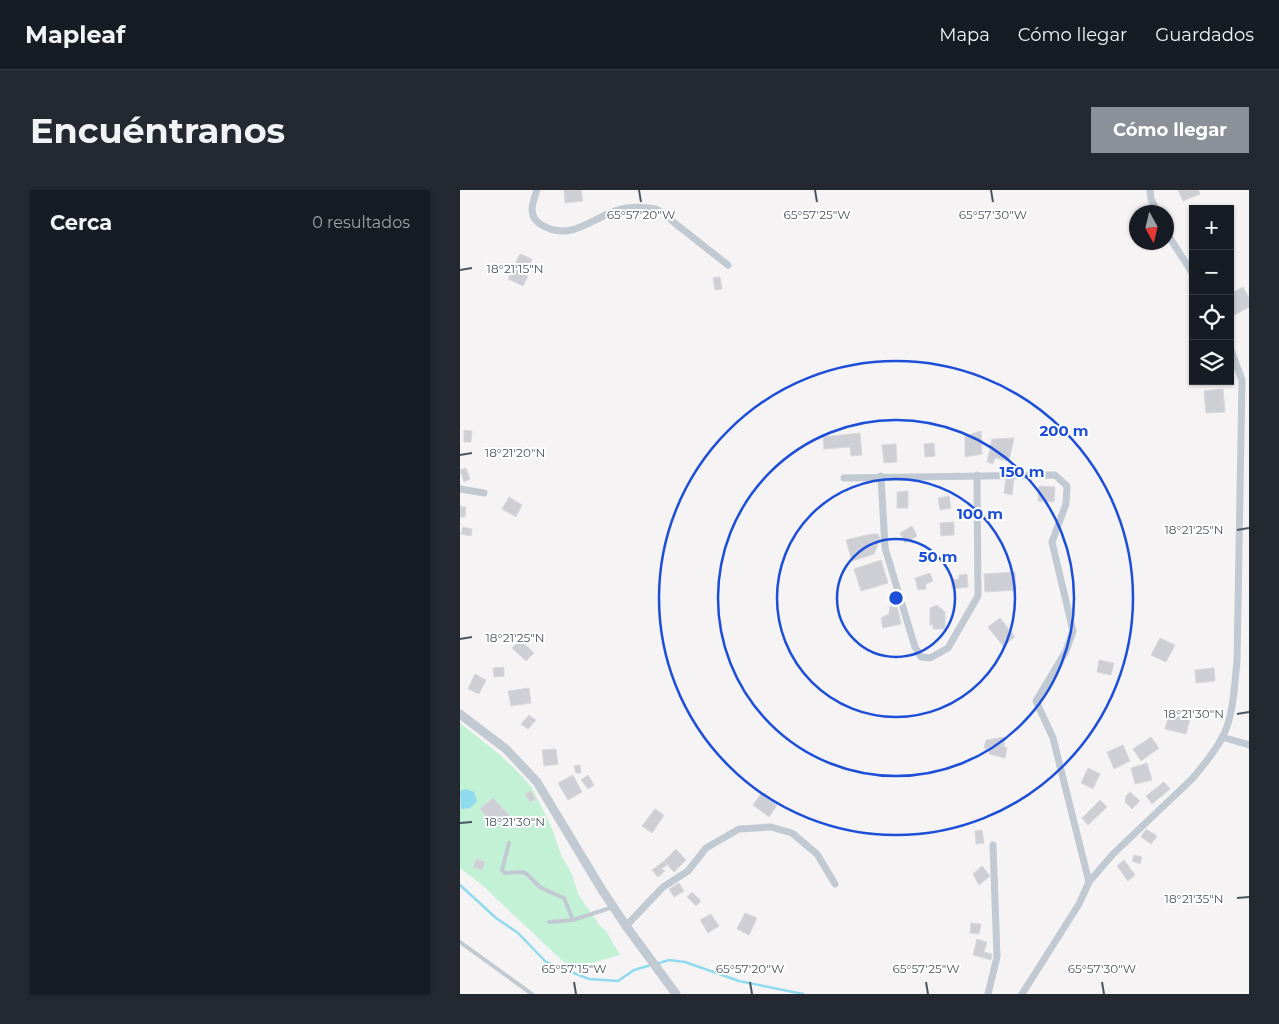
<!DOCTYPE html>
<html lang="es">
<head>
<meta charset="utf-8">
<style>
  :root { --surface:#171b24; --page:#242831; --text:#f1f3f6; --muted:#9ea1a6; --line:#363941; --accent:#8c9099 }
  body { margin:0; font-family:Montserrat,sans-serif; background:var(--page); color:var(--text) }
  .controls { position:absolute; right:15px; top:15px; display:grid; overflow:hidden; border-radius:0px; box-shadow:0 1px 4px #0004 }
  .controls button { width:45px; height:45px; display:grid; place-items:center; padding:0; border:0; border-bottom:1px solid var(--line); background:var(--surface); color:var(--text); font:25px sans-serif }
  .compass { position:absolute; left:669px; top:15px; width:45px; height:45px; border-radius:50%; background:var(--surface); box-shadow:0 1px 4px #0004; rotate:172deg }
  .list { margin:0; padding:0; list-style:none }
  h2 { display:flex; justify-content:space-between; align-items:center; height:65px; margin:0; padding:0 20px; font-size:21px }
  h2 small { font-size:16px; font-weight:400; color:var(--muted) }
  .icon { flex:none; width:28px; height:28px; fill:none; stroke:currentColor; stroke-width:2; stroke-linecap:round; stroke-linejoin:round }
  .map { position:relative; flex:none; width:789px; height:804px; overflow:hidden; border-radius:0px }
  header { display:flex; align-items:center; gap:30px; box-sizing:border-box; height:70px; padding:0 25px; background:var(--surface); border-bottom:1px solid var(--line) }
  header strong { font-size:24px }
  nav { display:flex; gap:28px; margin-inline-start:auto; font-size:18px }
  .intro { display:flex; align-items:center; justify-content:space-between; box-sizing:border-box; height:120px; padding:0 30px }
  h1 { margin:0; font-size:35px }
  .button { padding:12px 22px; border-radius:0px; background:var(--accent); color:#fff; font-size:18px; font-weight:700 }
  main { display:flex; gap:30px; padding:0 30px }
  aside { flex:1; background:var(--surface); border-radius:0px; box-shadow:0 1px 4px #0004 }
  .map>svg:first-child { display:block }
  .green { fill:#c3f1d5 }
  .water { fill:#90daee }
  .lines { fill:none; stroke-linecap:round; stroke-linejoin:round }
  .stream { stroke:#90daee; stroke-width:2.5 }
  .building { fill:#cdcfd5; stroke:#d7d9de }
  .service { stroke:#c1cad2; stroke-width:4 }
  .minor { stroke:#c1cad2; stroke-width:7 }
  .tertiary { stroke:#c1cad2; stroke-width:9 }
  .ticks { fill:none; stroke:#4a5661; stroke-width:2 }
  .ring { fill:none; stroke:#1d4ed8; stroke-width:2.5 }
  .ticks-label { font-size:12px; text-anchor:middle; fill:#4a5661; stroke:#fff; stroke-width:4; stroke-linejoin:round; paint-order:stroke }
  .centre { fill:#1d4ed8; stroke:#fff; stroke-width:2.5 }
  .ring-label { font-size:15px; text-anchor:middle; font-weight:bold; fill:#1d4ed8; stroke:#fff; stroke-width:4; stroke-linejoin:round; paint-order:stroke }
</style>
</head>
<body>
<header>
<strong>Mapleaf</strong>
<nav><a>Mapa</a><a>Cómo llegar</a><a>Guardados</a></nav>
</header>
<div class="intro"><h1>Encuéntranos</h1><a class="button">Cómo llegar</a></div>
<main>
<aside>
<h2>Cerca<small>0 resultados</small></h2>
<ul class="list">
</ul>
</aside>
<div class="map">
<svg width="789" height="804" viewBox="0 0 789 804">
  <rect width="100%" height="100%" fill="#f5f3f3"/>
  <polygon class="green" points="0,533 39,564 61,585 72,598 91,636 102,667 112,684 118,704 140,736 146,741 160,765 111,779 22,695 0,678"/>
  <polygon class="water" points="6,599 14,602 17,611 10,618 1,619 0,601"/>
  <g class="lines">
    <g class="stream">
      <polyline points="0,695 36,728 58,743 86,772 129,789 158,791 174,780 191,775"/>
      <polyline points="196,774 209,770 225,772 279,791 343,804"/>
    </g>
  </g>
  <g class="building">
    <polygon points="104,0 121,0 123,11 105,13"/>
    <polygon points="718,0 738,0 740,4 723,11"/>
    <polygon points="60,64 72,69 70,75 66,74 62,83 68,86 63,96 48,89"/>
    <polygon points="260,87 262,99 255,100 253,88"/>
    <polygon points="783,97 789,108 789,117 771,127 770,104"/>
    <polygon points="763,199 765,222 746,223 744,201"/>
    <polygon points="4,240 12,241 11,252 4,252"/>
    <polygon points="521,241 522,264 505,267 505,246"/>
    <polygon points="400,243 402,265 391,266 390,257 364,259 363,247"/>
    <polygon points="554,248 549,271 535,268 533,274 527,272 532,249"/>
    <polygon points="474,253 475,266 465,267 464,254"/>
    <polygon points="436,254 437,272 424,273 422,255"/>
    <polygon points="6,278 10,289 4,292 0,280"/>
    <polygon points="546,288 554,289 552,305 544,303"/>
    <polygon points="579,296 595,297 594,312 578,311"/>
    <polygon points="448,301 448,318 437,318 437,302"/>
    <polygon points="489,306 491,318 480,320 478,308"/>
    <polygon points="49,307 62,315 56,327 42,319"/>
    <polygon points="0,316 6,317 5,327 0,327"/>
    <polygon points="494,332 494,345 481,346 480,333"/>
    <polygon points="452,336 457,346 445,353 440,343"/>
    <polygon points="3,337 12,339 11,346 1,344"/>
    <polygon points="411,344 418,344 420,349 414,364 392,371 386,350"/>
    <polygon points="421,370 428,393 401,401 394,379"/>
    <polygon points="555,382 556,400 525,402 524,384"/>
    <polygon points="470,383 473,391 466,394 466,399 458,400 455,388"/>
    <polygon points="507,384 508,397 492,399 491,390 499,389 499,385"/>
    <polygon points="437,415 441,434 423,438 421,428 429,424 430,416"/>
    <polygon points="477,415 485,422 485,439 473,439 473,434 470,436 470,418"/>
    <polygon points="540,428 555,447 543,456 528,437"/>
    <polygon points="700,448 715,455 706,472 691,465"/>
    <polygon points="60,450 74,463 66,471 52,458"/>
    <polygon points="639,470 654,473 651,485 637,482"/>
    <polygon points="44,477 44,486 34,487 33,478"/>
    <polygon points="754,478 755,491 736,493 735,480"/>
    <polygon points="15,484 26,490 19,504 8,499"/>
    <polygon points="69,498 71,513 51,516 48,501"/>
    <polygon points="709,524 730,529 726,544 705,539"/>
    <polygon points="69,525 76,530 68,539 61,534"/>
    <polygon points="545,547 544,556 547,558 545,568 529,564 530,559 524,558 526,550"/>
    <polygon points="691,547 699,558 681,571 673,559"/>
    <polygon points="663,555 670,571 654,579 647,562"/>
    <polygon points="96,559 98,574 84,576 82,560"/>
    <polygon points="687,573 692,590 675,594 671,578"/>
    <polygon points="120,575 121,583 116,583 114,576"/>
    <polygon points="628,578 640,584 633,599 621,593"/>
    <polygon points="113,585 122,602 108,610 98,593"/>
    <polygon points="128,585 134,595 128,599 121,590"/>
    <polygon points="704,592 710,599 692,614 686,606"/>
    <polygon points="71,601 76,609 70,612 65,604"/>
    <polygon points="670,602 680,611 672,619 665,612 666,606"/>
    <polygon points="301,604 317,615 309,627 293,615"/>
    <polygon points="33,608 49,625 36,637 20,619"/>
    <polygon points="640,610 647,617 628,635 622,628"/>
    <polygon points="195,619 204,625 192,643 182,636"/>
    <polygon points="686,639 697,646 691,654 681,647"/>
    <polygon points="522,640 524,653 516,654 515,641"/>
    <polygon points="216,659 226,670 214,682 204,671"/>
    <polygon points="674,665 682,667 680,674 672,671"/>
    <polygon points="16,669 25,672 22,680 13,677"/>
    <polygon points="664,670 675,685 668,691 657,676"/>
    <polygon points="204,671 207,675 201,679 205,681 198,687 192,680"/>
    <polygon points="522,676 530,686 519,695 513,684"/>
    <polygon points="219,693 224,701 214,707 209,699"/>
    <polygon points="232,702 241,711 236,716 227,707"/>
    <polygon points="285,723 297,728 289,745 277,739"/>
    <polygon points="251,724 259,736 248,743 240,730"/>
    <polygon points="511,733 521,734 519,744 510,743"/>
    <polygon points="517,749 527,752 524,762 532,764 531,770 513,765"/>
  </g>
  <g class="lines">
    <g class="service">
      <polyline points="49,653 42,680 45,683 63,682 68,685 81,698 104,708 113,730 153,717"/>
      <polyline points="89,732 113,730"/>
      <polyline points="0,752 72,804"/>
    </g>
    <g class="minor">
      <path d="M77,0C73,12 67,25 80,34C112,54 132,26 162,19C173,16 185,17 196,19C203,21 211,30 217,35C234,48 251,62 268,75"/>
      <polyline points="690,0 691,9 697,22"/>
      <polyline points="706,42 733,84"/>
      <polyline points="421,286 425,358 455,457 461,467 470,468 488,458 518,406 517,285"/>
      <polyline points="384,288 595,285 607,296 606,314 592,352 613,441 606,461 576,511 593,548 629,692"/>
      <polyline points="0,299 24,303"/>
      <polyline points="762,547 789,555"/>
      <polyline points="166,736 203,697 228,681 246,658 279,639 311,637 332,643 357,664 375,694"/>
      <polyline points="528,804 537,767 533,655"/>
      <path d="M562,804L619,714L629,692L653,664L732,589C743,576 754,563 762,548C774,525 774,497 777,472L782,190L770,157"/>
    </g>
    <polyline class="tertiary" points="0,524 46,559 77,592 142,700 166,736 216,804"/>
  </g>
  <path class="ticks" d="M179,0L181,12M355,0L357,12M531,0L533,12M0,80L12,78M0,265L12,263M777,340L789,338M0,449L12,447M777,524L789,522M0,633L12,632M777,708L789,707M114,792L116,804M290,792L292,804M466,792L468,804M642,792L644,804"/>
  <g class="ring">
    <circle cx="436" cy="408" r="59"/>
    <circle cx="436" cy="408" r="119"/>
    <circle cx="436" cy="408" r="178"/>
    <circle cx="436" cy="408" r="237"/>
  </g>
  <g class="ticks-label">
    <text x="181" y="29">65°57'20"W</text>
    <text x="357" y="29">65°57'25"W</text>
    <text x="533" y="29">65°57'30"W</text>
    <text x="55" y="83">18°21'15"N</text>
    <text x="55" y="267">18°21'20"N</text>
    <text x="734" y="344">18°21'25"N</text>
    <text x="55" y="452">18°21'25"N</text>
    <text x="734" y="528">18°21'30"N</text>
    <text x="55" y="636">18°21'30"N</text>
    <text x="734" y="713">18°21'35"N</text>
    <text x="114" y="783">65°57'15"W</text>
    <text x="290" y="783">65°57'20"W</text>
    <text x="466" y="783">65°57'25"W</text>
    <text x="642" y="783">65°57'30"W</text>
  </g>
  <circle cx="436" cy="408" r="8" class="centre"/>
  <g class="ring-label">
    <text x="604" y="246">200 m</text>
    <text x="562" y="287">150 m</text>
    <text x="520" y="329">100 m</text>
    <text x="478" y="372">50 m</text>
  </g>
</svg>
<div class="controls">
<button>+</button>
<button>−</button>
<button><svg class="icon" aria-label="locate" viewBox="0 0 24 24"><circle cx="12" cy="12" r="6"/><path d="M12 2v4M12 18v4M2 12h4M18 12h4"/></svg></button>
<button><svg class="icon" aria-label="layers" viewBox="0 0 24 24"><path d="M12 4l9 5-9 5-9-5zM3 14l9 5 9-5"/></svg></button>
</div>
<svg class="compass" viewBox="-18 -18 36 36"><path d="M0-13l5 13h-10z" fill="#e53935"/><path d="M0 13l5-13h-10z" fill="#9ea1a6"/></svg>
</div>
</main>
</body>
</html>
